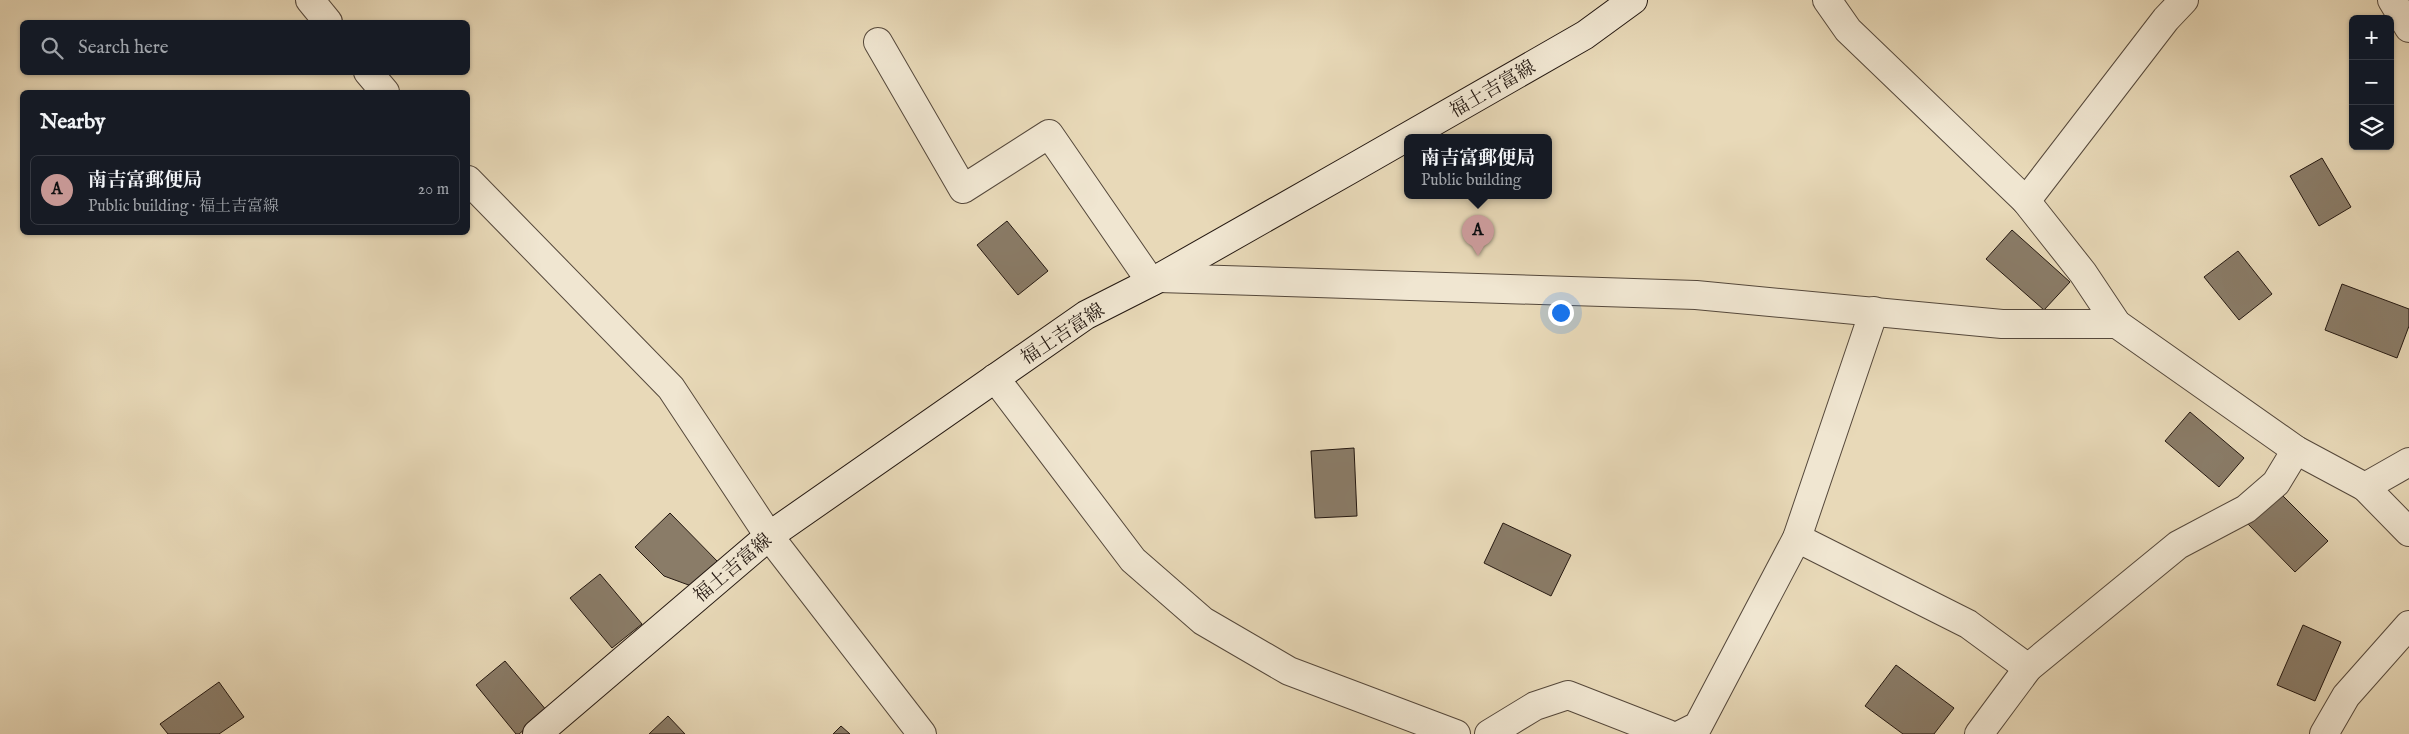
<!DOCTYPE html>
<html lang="en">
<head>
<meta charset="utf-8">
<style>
  :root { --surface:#171b24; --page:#242831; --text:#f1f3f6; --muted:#9ea1a6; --line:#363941; --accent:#c59692 }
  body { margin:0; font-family:"IM FELL English","Noto Serif JP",serif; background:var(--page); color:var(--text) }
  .controls { position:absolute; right:15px; top:15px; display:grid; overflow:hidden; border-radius:8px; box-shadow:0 1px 4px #0004 }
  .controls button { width:45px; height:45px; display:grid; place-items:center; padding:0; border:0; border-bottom:1px solid var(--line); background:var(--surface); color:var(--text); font:25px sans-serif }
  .you { position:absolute; left:1560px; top:312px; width:18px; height:18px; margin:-12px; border:4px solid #fff; border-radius:50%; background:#1a73e8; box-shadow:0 0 0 8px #1a73e833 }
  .badge { display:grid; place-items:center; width:32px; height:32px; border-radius:50%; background:var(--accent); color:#111; font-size:16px; font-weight:700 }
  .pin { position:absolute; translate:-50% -41px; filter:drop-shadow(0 1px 2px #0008) }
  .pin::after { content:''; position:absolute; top:26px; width:18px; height:15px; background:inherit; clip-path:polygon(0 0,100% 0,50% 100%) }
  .popup { position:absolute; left:1404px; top:134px; width:148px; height:65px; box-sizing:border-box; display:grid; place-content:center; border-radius:8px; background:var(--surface); filter:drop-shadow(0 1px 4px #0005); font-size:16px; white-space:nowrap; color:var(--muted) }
  .popup b { font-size:19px; color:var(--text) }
  .popup::after { content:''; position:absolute; left:50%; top:100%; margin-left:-10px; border:10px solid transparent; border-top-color:var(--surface) }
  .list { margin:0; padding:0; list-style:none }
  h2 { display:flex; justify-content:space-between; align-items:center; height:65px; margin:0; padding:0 20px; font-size:21px }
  h2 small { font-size:16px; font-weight:400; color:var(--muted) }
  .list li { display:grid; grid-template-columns:32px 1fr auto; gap:15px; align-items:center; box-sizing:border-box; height:70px; margin:0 10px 10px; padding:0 10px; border:1px solid var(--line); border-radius:8px }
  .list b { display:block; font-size:19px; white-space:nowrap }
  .list p { margin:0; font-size:16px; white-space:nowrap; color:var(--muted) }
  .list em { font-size:16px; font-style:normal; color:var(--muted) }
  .icon { flex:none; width:28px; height:28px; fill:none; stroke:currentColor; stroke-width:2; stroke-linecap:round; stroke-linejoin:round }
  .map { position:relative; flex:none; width:2409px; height:734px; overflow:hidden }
  .search { position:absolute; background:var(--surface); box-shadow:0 1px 4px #0004; left:20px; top:20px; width:450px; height:55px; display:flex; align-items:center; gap:12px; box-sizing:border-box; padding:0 18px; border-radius:8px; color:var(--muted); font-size:19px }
  .panel { position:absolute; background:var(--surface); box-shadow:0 1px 4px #0004; left:20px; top:90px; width:450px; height:145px; border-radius:8px }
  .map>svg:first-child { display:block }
  .building { fill:#8a7c68; stroke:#241811 }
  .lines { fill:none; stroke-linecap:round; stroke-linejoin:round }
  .street-casing { stroke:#55483b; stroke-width:30 }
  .secondary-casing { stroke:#241811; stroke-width:30 }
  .street { stroke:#f0e6d1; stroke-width:28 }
  .secondary { stroke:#f0e6d1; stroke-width:28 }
  .labels { text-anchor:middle; stroke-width:4; stroke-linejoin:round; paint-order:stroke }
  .street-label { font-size:19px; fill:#241811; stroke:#f0e6d1 }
</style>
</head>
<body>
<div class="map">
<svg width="2409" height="734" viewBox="0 0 2409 734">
  <rect width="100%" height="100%" fill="#e8d9b8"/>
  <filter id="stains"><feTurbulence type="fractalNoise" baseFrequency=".004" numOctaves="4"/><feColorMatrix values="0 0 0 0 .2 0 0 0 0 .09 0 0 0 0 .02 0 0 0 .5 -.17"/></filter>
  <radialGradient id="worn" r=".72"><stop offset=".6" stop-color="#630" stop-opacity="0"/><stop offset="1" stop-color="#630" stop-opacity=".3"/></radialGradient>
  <g class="building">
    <polygon points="2322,158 2351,207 2319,226 2290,176"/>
    <polygon points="1007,221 1048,271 1018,295 977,245"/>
    <polygon points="2012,230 2070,282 2044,310 1986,259"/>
    <polygon points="2238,251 2272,294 2239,320 2204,277"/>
    <polygon points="2342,284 2409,309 2409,326 2397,358 2325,330"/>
    <polygon points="2190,412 2244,458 2219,487 2165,441"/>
    <polygon points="1354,448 1357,516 1315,518 1311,451"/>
    <polygon points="2279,492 2328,541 2295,572 2247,523"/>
    <polygon points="670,513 719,563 694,587 664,576 635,547"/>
    <polygon points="1503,523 1571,555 1551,596 1484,563"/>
    <polygon points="600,574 642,624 612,648 570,598"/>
    <polygon points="2303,625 2341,642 2315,701 2277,685"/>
    <polygon points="505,661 547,711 519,734 516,734 476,685"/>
    <polygon points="1896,665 1954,708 1934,734 1903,734 1865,706"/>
    <polygon points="219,682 244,717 219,734 168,734 160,724"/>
    <polygon points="668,716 685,734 649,734"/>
    <polygon points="841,726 850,734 833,734"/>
  </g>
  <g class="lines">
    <g class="street-casing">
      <g id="street">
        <polyline points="310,0 328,22"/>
        <polyline points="1827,0 1848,30 2026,201 2083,273 2117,324 2296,450 2365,487 2409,532"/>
        <polyline points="2392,0 2409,28"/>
        <polyline points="878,42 963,189 1049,134 1151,282"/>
        <polyline points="368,72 385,92"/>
        <polyline points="468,180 671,388 769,536 922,734"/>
        <polyline points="2026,201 2166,19 2184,0"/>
        <polyline points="1159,278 1696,295 2002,324 2117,324"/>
        <polyline points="995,378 1133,560 1203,621 1289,671 1456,734"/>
        <polyline points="2365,487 2409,462"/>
        <polyline points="1797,538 1968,624 2028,668 2178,545 2246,509 2276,483 2296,450"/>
        <polyline points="1489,734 1535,706 1568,695 1668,734"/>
        <polyline points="1682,734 1698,726 1797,538 1874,311"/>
        <polyline points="1979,734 2028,668"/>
        <polyline points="2324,734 2346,696 2409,625"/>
      </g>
    </g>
    <g class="secondary-casing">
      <polyline id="secondary" points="537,734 769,536 1086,315 1159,278 1351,169 1585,35 1633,0"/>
    </g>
    <use href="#street" class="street"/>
    <use href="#secondary" class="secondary"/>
  </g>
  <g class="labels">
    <g class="street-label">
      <text transform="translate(1492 88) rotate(-30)" y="7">福土吉富線</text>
      <text transform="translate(1062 333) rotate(-33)" y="7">福土吉富線</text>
      <text transform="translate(732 567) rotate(-40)" y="7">福土吉富線</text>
    </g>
  </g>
  <rect width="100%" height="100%" filter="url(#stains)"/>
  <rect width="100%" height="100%" fill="url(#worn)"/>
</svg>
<div class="controls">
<button>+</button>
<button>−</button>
<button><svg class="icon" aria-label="layers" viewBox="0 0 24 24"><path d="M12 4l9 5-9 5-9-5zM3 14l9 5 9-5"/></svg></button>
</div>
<div class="you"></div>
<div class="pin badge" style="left:1478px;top:256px">A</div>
<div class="popup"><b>南吉富郵便局</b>Public building</div>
<div class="search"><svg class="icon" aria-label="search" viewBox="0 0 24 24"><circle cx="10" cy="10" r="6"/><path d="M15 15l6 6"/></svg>Search here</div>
<section class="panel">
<h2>Nearby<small></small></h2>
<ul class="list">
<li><span class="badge">A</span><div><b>南吉富郵便局</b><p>Public building · 福土吉富線</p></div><em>20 m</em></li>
</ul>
</section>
</div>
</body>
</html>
